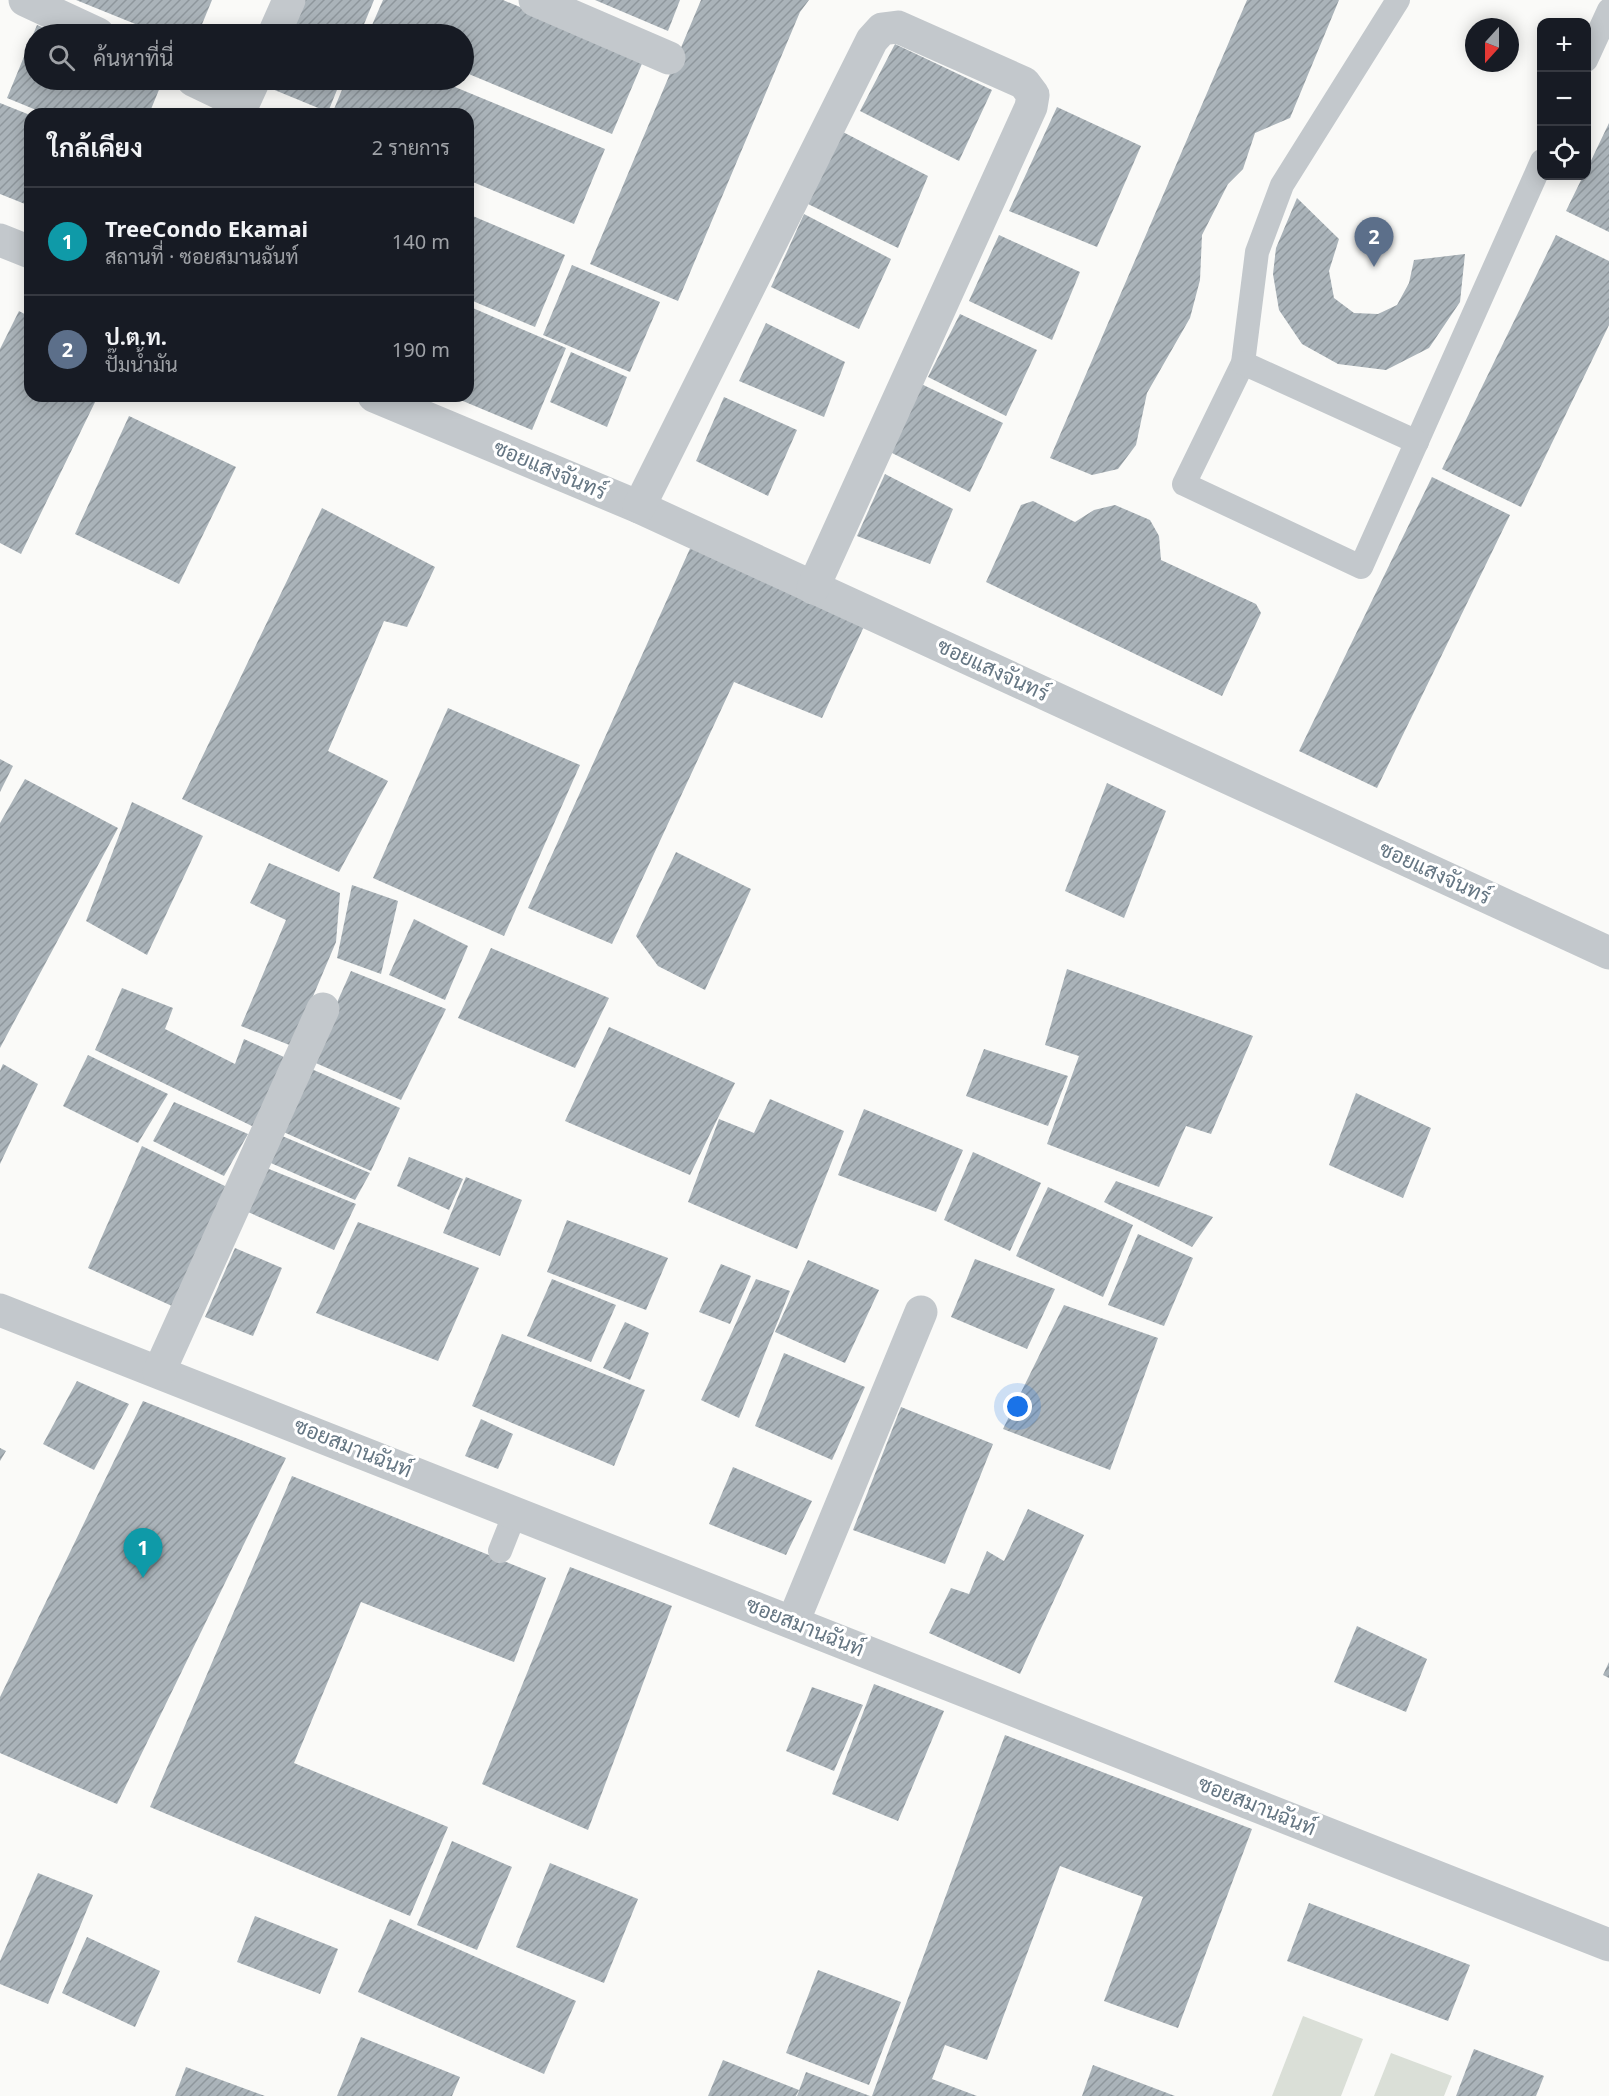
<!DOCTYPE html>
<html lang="th">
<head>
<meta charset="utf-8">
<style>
  :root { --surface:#171b24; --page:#20242c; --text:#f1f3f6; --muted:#9ea1a6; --line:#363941; --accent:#e4572e }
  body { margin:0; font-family:"Noto Sans",Sarabun,sans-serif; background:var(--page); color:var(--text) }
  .controls { position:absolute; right:18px; top:18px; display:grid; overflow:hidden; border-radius:12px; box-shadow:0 3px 15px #0003 }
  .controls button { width:54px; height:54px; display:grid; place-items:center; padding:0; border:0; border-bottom:2px solid var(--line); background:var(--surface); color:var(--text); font:30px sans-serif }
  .compass { position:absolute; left:1465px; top:18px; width:54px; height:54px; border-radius:50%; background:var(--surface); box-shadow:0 3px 15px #0003; rotate:201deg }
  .you { position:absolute; left:1018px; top:1407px; width:21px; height:21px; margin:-15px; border:4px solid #fff; border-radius:50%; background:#1a73e8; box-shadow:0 0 0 9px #1a73e833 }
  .badge { display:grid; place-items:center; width:39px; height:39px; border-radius:50%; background:var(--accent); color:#fff; font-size:20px; font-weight:700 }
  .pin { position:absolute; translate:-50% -50px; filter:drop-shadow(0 2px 3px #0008) }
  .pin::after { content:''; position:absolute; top:32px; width:21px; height:18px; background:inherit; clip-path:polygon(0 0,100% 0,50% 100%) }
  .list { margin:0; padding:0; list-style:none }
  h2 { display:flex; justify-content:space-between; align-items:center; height:78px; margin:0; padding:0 24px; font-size:26px }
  h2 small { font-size:20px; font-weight:400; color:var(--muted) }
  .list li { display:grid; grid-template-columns:39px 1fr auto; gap:18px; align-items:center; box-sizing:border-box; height:108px; padding:0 24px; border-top:2px solid var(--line) }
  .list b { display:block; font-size:22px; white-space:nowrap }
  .list p { margin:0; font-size:20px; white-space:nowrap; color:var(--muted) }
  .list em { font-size:20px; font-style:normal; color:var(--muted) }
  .icon { flex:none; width:33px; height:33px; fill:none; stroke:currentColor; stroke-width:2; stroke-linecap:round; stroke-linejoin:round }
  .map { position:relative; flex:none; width:1609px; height:2096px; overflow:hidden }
  .search { position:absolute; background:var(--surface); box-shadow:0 3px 15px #0003; left:24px; top:24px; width:450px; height:66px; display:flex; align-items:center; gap:15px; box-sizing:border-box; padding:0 21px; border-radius:33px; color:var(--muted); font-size:22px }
  .panel { position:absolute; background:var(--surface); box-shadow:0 3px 15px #0003; left:24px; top:108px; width:450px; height:294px; border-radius:18px }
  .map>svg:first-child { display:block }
  .pitch { fill:#dadfd7 }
  .building { fill:url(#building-hatch) }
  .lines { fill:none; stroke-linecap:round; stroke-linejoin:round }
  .service { stroke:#c3c8cc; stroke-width:24 }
  .minor { stroke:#c3c8cc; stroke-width:33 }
  .labels { text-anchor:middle; stroke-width:6; stroke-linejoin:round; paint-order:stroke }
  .street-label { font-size:21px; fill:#657683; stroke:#fff }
</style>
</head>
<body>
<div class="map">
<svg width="1609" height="2096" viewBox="0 0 1609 2096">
  <defs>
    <pattern id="building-hatch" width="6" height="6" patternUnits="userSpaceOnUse" patternTransform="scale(1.5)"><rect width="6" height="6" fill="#aab3b9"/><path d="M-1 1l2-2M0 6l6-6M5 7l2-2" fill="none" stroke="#8e969c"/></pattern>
  </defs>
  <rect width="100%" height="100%" fill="#fafaf8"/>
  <g class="pitch">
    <polygon points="1303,2016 1363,2039 1341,2096 1272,2096"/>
    <polygon points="1391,2053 1452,2076 1444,2096 1374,2096"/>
  </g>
  <g class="building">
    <polygon points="76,0 212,0 198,34 160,34"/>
    <polygon points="295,0 374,0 360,34 280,34"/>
    <polygon points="383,0 503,0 644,59 612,134 464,72 464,34 375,34 369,32"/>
    <polygon points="595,0 680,0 668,31"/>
    <polygon points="701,0 809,0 800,12 678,301 590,264"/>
    <polygon points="1247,0 1339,0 1290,118 1255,133 1243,169 1228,184 1202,235 1200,280 1190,318 1147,393 1136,445 1118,469 1092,475 1050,458"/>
    <polygon points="37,25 59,34 34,34 34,80 163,80 149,114 46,114 7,98"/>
    <polygon points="895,44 992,90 959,161 860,111"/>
    <polygon points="262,80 341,80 328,112 260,84"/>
    <polygon points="346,80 438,80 605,149 574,224 468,180 468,114 332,114"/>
    <polygon points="0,103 30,115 30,206 0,194"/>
    <polygon points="213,107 229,114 210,114"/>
    <polygon points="1057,107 1141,146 1097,247 1009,211"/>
    <polygon points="1609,123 1609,232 1566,211 1583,176 1587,176 1587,169"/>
    <polygon points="841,131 928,176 898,248 808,204"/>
    <polygon points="1297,198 1339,239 1329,271 1334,298 1354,313 1378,314 1397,305 1409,283 1414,260 1465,254 1460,302 1429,348 1386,370 1338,364 1302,344 1279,310 1273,274 1276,248"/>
    <polygon points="468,214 565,255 535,327 468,299"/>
    <polygon points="804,214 891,259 859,329 771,287"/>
    <polygon points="999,235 1080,272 1052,340 969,301"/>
    <polygon points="1556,235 1609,261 1609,325 1521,507 1442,469"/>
    <polygon points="572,265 660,302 630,372 543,335"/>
    <polygon points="468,306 566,348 532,430 451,396 468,396"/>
    <polygon points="19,311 30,317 30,396 98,396 21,554 0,543 0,349"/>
    <polygon points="960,314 1037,350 1006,416 928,377"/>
    <polygon points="766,323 845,362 824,417 739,381"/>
    <polygon points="571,352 627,377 607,427 550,402"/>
    <polygon points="915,381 1003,423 970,492 882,448"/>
    <polygon points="724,397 797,430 768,496 696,461"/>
    <polygon points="129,416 236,467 179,584 75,534"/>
    <polygon points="885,474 953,509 930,564 857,536"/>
    <polygon points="1432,477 1510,515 1377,788 1299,751"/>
    <polygon points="1033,501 1075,522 1094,510 1115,505 1150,520 1159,536 1161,560 1256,604 1261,613 1222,696 986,582 1021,505"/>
    <polygon points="322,508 435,567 407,627 384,621 328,751 388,781 339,872 182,799"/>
    <polygon points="693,542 866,622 822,718 734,682 612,944 528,908"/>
    <polygon points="448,708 580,765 504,936 373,878"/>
    <polygon points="0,759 13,766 0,792"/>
    <polygon points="25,779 118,828 0,1048 0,823"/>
    <polygon points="1107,783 1166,811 1124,918 1065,891"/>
    <polygon points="132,802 203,836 147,955 86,921"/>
    <polygon points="676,852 751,889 705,990 658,966 636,936"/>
    <polygon points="269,863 340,893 336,942 292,1046 241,1026 286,920 250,903"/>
    <polygon points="352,885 398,901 381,974 337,958"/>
    <polygon points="414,919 468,946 445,1000 389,975"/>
    <polygon points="491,948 609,998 575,1068 458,1018"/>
    <polygon points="1067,969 1253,1036 1211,1134 1186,1126 1159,1187 1047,1144 1079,1056 1045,1045"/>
    <polygon points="351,971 446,1009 401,1100 311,1061"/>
    <polygon points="122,988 173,1008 165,1029 235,1064 244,1039 284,1057 254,1127 95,1050"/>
    <polygon points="609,1027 735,1083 690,1175 565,1121"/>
    <polygon points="984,1049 1068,1076 1048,1126 966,1096"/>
    <polygon points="88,1055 168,1094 138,1143 63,1106"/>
    <polygon points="3,1064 38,1084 0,1164 0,1071"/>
    <polygon points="307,1067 400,1108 371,1171 279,1130"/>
    <polygon points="1356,1093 1431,1128 1403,1198 1329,1165"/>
    <polygon points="770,1099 844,1131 797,1249 688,1202 719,1119 754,1133"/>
    <polygon points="174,1102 248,1134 224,1176 153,1141"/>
    <polygon points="864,1109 963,1150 936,1212 838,1175"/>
    <polygon points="275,1133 370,1173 355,1200 264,1160"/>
    <polygon points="142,1146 227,1187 172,1306 88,1268"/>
    <polygon points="973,1152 1041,1183 1010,1251 944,1220"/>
    <polygon points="409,1157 463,1179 449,1210 397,1186"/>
    <polygon points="259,1165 356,1204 334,1250 241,1209"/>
    <polygon points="466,1177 522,1200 500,1256 443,1233"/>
    <polygon points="1116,1181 1213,1217 1192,1247 1104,1202"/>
    <polygon points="1048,1187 1133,1225 1103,1297 1016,1256"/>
    <polygon points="567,1220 668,1258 646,1310 547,1272"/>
    <polygon points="358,1222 479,1268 438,1361 316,1313"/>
    <polygon points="1138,1234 1193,1258 1164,1326 1108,1305"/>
    <polygon points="235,1248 282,1268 253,1336 205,1317"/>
    <polygon points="975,1259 1055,1289 1027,1349 951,1317"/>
    <polygon points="808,1260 879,1290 845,1363 775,1332"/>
    <polygon points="721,1264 751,1276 730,1324 699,1312"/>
    <polygon points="552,1279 616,1305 591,1362 527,1336"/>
    <polygon points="756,1279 790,1291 739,1418 701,1400"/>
    <polygon points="1064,1305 1158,1338 1110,1470 1003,1429"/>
    <polygon points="625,1322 649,1333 630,1380 603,1368"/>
    <polygon points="502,1334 645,1390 614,1466 472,1406"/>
    <polygon points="784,1353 865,1387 832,1460 755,1426"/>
    <polygon points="77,1381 129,1404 94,1470 43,1444"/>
    <polygon points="143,1401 286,1458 117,1804 0,1753 0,1697"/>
    <polygon points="901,1407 993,1444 945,1564 853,1530"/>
    <polygon points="481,1419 513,1434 498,1469 465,1456"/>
    <polygon points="0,1448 6,1451 0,1461"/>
    <polygon points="733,1467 812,1501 786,1555 709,1524"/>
    <polygon points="292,1476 546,1578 514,1662 361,1602 294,1763 448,1827 410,1916 150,1807"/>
    <polygon points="1028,1509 1084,1535 1020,1674 929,1633 951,1588 969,1594 987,1551 1004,1561"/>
    <polygon points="570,1567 672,1606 588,1830 482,1784"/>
    <polygon points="1357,1626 1427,1659 1406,1712 1334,1682"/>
    <polygon points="1609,1662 1609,1678 1603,1675"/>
    <polygon points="874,1684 944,1711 898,1821 832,1794"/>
    <polygon points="812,1687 863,1705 834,1771 786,1751"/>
    <polygon points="1005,1735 1252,1829 1178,2028 1104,2001 1143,1897 1060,1866 987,2060 945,2045 932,2079 977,2096 872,2096"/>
    <polygon points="452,1841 512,1867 477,1950 417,1925"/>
    <polygon points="550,1863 638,1899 604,1983 516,1947"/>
    <polygon points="38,1873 93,1895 48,2004 0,1984 0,1961"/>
    <polygon points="1309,1903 1470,1965 1448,2021 1287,1961"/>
    <polygon points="255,1916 338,1949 320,1994 237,1962"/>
    <polygon points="390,1919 576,2001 544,2074 358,1992"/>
    <polygon points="87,1937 160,1971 135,2027 62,1993"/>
    <polygon points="818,1970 901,2002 869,2085 786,2053"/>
    <polygon points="361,2037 460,2077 452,2096 337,2096"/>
    <polygon points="1474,2049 1544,2076 1536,2096 1456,2096"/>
    <polygon points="723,2060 799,2090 796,2096 708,2096"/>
    <polygon points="1093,2065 1175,2096 1082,2096"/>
    <polygon points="186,2067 265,2096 175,2096"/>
    <polygon points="806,2072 870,2096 797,2096"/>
  </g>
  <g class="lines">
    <g class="service">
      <polyline points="1398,0 1282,185 1257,252 1243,363 1184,484 1361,567 1542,161"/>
      <polyline points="1586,60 1609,10"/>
      <polyline points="1243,363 1417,442"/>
      <polyline points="500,1551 515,1513"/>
    </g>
    <g class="minor">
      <polyline points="25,0 98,34"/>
      <polyline points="535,0 669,58"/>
      <polyline points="274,34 289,0"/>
      <polyline points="193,80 243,104 254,80"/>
      <polyline points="0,240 30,252"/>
      <polyline points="374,396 639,507 1609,953"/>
      <polyline points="639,507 872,40 882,29 898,27 1024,83 1033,95 1031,107 813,588"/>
      <polyline points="0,1310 1609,1945"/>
      <polyline points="159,1372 323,1009"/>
      <polyline points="793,1622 921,1312"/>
    </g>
  </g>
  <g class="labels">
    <g class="street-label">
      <text transform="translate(550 470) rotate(23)" y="7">ซอยแสงจันทร์</text>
      <text transform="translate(993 670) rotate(25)" y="7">ซอยแสงจันทร์</text>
      <text transform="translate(1435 873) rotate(25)" y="7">ซอยแสงจันทร์</text>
      <text transform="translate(353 1448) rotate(22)" y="7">ซอยสมานฉันท์</text>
      <text transform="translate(805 1627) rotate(22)" y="7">ซอยสมานฉันท์</text>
      <text transform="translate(1257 1806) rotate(22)" y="7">ซอยสมานฉันท์</text>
    </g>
  </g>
</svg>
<div class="controls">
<button>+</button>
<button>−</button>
<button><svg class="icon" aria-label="locate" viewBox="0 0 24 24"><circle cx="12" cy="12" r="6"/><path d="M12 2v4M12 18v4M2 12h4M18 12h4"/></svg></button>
</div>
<svg class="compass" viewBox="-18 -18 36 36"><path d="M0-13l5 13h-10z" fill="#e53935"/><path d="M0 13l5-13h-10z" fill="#9ea1a6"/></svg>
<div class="you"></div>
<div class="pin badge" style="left:143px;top:1578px;background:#0f9aa8">1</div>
<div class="pin badge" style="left:1374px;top:267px;background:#5c6f8a">2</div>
<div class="search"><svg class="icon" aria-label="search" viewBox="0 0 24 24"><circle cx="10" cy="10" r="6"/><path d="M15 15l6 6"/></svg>ค้นหาที่นี่</div>
<section class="panel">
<h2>ใกล้เคียง<small>2 รายการ</small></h2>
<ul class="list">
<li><span class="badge" style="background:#0f9aa8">1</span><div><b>TreeCondo Ekamai</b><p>สถานที่ · ซอยสมานฉันท์</p></div><em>140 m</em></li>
<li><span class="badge" style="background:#5c6f8a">2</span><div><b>ป.ต.ท.</b><p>ปั๊มน้ำมัน</p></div><em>190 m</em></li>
</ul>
</section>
</div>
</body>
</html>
